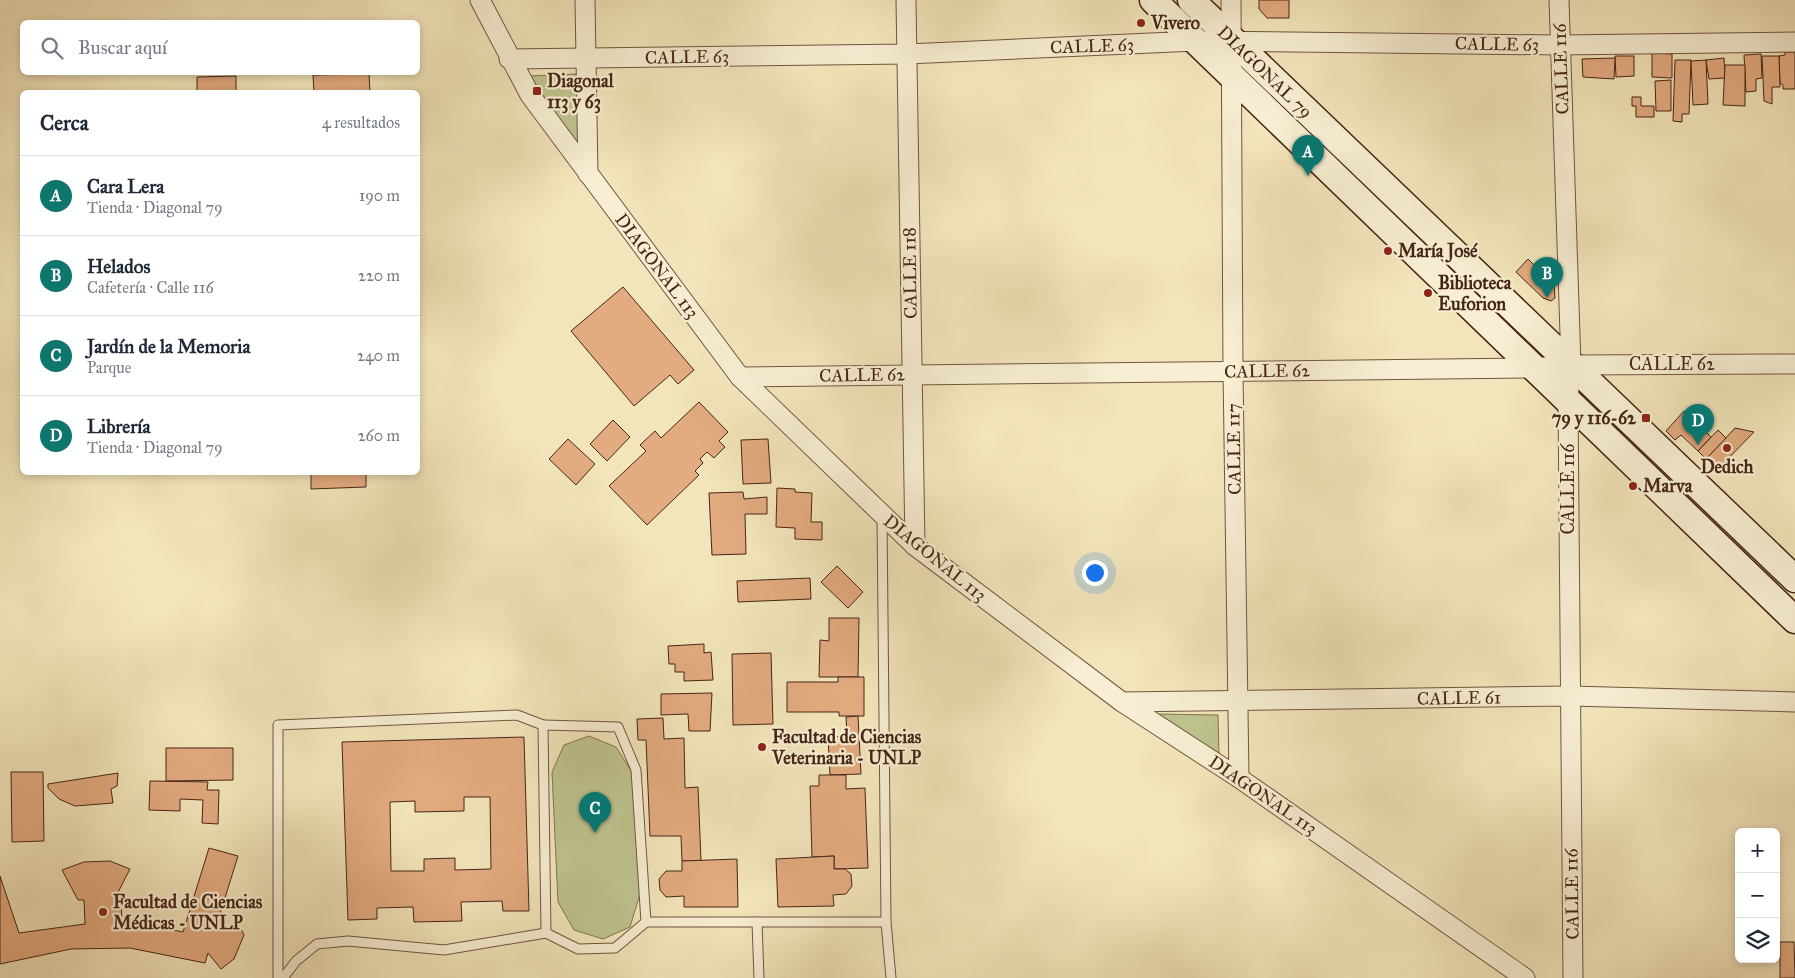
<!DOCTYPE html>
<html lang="es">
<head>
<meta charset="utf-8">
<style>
  :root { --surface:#fff; --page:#f6f6f7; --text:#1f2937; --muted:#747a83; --line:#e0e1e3; --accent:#0f766e }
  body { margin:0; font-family:"IM FELL Great Primer",serif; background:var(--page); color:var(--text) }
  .controls { position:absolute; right:15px; bottom:15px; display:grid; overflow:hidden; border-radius:8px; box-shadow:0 2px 8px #0003 }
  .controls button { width:45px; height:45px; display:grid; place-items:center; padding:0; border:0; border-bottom:1px solid var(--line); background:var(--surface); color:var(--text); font:25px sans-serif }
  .you { position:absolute; left:1094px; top:572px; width:18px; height:18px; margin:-12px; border:4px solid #fff; border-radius:50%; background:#1a73e8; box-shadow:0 0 0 8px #1a73e833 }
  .badge { display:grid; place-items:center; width:32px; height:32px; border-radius:50%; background:var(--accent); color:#fff; font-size:16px; font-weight:700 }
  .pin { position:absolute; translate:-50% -41px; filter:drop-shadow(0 1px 2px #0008) }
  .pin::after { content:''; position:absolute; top:26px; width:18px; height:15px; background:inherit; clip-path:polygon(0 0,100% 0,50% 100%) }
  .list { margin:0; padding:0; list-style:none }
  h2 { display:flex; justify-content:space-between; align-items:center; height:65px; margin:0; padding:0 20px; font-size:21px }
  h2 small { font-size:16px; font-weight:400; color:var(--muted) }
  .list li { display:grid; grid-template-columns:32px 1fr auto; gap:15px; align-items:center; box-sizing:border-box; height:80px; padding:0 20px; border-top:1px solid var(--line) }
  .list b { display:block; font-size:19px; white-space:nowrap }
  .list p { margin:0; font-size:16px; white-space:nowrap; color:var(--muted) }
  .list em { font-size:16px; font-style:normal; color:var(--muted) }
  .icon { flex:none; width:28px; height:28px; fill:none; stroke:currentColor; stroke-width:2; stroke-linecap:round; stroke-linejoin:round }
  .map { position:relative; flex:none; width:1795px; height:978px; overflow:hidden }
  .search { position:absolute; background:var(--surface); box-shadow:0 2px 8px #0003; left:20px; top:20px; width:400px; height:55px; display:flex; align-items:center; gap:12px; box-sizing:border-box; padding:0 18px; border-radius:8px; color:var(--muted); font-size:19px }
  .panel { position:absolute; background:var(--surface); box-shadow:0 2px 8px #0003; left:20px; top:90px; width:400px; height:385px; border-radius:8px }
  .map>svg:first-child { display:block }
  .green { fill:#bec38e; stroke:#827452 }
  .building { fill:#e3ab80; stroke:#462516; fill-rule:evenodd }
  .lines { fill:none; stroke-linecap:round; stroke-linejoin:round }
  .lane-casing { stroke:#71553f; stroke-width:11 }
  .street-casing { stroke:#71553f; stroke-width:21 }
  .secondary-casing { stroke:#462516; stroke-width:29 }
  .lane { stroke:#f7eed3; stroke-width:9 }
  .street { stroke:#f7eed3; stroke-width:19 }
  .secondary { stroke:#f7eed3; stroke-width:26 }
  .poi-dot { fill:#8f2418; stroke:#f7eed3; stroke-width:2 }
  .labels { text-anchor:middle; stroke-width:4.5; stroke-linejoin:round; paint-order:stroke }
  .poi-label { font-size:18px; font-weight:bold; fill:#462516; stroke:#f7eed3; text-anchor:start }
  .street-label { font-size:18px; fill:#462516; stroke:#f7eed3 }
</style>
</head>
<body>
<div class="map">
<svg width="1795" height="978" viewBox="0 0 1795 978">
  <rect width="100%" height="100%" fill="#f3e5bb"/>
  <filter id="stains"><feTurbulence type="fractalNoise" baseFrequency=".004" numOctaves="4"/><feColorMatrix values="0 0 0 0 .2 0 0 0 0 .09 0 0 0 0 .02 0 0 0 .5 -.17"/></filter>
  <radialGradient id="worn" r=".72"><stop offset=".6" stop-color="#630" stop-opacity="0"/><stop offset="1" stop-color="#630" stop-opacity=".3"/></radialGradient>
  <g class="green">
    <polygon points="576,74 579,146 529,76"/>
    <polygon points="1158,714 1218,715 1219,754"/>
    <polygon points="589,736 616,747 632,772 640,894 630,927 603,939 574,930 558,902 552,772 564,745"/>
  </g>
  <g class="building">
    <polygon points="1259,0 1289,0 1289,18 1267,18 1259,9"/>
    <polygon points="1785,52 1795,52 1795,89 1783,89 1783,85 1780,83 1779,56 1785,55"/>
    <polygon points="1652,53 1672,54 1672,78 1652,77"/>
    <polygon points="1761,54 1762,78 1756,79 1756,91 1746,92 1744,55"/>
    <polygon points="1615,56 1634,56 1634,76 1616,77"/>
    <polygon points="1762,56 1779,56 1780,87 1772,87 1772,104 1764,101"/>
    <polygon points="1615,58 1614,79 1583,77 1582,59"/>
    <polygon points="1724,58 1725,78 1709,79 1706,60"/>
    <polygon points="1675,60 1691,60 1689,114 1682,114 1682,122 1673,121"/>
    <polygon points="1706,60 1708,104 1693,105 1691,61"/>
    <polygon points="1725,65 1745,65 1745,106 1723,105"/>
    <polygon points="369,74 370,92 314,92 313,75"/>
    <polygon points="236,76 236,92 197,92 197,77"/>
    <polygon points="1671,80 1671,111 1656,111 1655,81"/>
    <polygon points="1632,97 1641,97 1641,106 1654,106 1654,117 1636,117 1636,106 1632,106"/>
    <polygon points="1528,259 1554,285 1555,298 1551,301 1543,298 1516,272"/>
    <polygon points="623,287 694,370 678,384 670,375 634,406 571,331"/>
    <polygon points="699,402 728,432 719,441 725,447 714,458 707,452 700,459 703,463 695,471 699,475 647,525 609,486 646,451 640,445 655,431 661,438"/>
    <polygon points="1684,411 1711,437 1698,451 1681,435 1675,440 1666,431"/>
    <polygon points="613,420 630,437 607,461 590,444"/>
    <polygon points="1735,428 1754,432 1717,470 1706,459"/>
    <polygon points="1718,430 1726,438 1706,459 1698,451"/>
    <polygon points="568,439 595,464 576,485 549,459"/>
    <polygon points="768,439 771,483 743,484 741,440"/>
    <polygon points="311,472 366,472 366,487 311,489"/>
    <polygon points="777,488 795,489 795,492 812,493 811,522 822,522 822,540 795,539 795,528 776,527"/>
    <polygon points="743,492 744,499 767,497 767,514 745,514 746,554 712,555 709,493"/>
    <polygon points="837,566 863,592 848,608 821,582"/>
    <polygon points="810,578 811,599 738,602 737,581"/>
    <polygon points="829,618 859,618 858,677 819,677 820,640 829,641"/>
    <polygon points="704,644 704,653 711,652 713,680 684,681 684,672 675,672 675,664 669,664 668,646"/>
    <polygon points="771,653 773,724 733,725 732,654"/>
    <polygon points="838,677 864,677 864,716 839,716 839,712 787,712 787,682 838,682"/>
    <polygon points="712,693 710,731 689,731 688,714 661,715 661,694"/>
    <polygon points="858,716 861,774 830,775 828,737 847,736 846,717"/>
    <polygon points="663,718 664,739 684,738 685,788 698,787 701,861 682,861 681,836 650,836 646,740 638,740 637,719"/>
    <path d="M524,737L529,911H503L502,901L461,902L462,921L414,922L413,907L377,908V919L348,920L342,742ZM464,797H490L491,869L455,870V858L424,859V871H391L390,802L415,801V812L464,811Z"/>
    <polygon points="166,748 233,748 233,780 166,781"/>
    <polygon points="11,772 43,772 44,841 12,842"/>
    <polygon points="118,773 117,786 111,789 113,803 75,806 59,799 48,788 48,784"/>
    <polygon points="819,775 846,775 846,789 865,788 868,868 834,869 834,856 812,857 810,786 819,786"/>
    <polygon points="150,781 208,782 207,790 219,790 218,824 202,823 203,800 180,799 180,811 149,810"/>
    <polygon points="209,848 238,856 215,930 240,927 244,935 234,959 221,969 208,953 205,963 130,948 71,949 0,964 0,876 19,933 85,924 84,900 78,900 62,870 84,862 110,861 130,869 114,900 121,901 122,923 153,926 183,932"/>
    <polygon points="834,856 834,869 845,869 851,874 852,886 846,894 833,895 834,906 778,907 776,859"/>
    <polygon points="737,859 738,907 684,907 684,896 666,897 660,890 659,879 666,871 682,871 682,861"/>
    <polygon points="1780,942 1794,942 1795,978 1780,978"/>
  </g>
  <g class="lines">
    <g class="lane-casing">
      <g id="lane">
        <polyline points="882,516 886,922 891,978"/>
        <polyline points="646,922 636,770 618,727 543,725 546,933 578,949 615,948 646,922 886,922"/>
        <polyline points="757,922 759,978"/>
        <polyline points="278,978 278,725 517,715 543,725"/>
        <polyline points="283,978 296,961 317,944 348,941 444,950 546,933"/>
      </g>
    </g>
    <g class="street-casing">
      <g id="street">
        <polyline points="480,0 530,95 740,377 915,546 1122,702 1239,778 1525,978"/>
        <polyline points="585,0 588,174"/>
        <polyline points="906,0 915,546"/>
        <polyline points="1231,0 1233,371 1239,778"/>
        <polyline points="1559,0 1571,365 1568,401 1573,978"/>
        <polyline points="509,59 907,54 1196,41 1559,45 1795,42"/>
        <polyline points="740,377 1533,368 1571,365 1795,364"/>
        <polyline points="1122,702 1570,696 1795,702"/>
      </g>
    </g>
    <g class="secondary-casing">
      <g id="secondary">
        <polyline points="1153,0 1795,620"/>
        <polyline points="1191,0 1795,579"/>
      </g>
    </g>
    <use href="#lane" class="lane"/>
    <use href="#street" class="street"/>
    <use href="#secondary" class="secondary"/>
  </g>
  <g class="poi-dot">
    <circle cx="1141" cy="23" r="5"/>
    <rect x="532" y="86" width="10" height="10" rx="2.5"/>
    <circle cx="1388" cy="251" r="5"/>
    <circle cx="1428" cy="293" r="5"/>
    <rect x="1641" y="413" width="10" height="10" rx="2.5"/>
    <circle cx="1727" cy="448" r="5"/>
    <circle cx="1633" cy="486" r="5"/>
    <circle cx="762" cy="747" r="5"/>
    <circle cx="103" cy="912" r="5"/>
  </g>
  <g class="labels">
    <g class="poi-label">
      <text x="1151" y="29">Vivero</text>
      <text x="547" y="87">Diagonal<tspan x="547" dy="21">113 y 63</tspan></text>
      <text x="1398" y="257">María José</text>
      <text x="1438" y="289">Biblioteca<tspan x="1438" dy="21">Euforion</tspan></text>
      <text x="1636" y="424" text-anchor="end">79 y 116-62</text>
      <text x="1727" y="473" text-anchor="middle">Dedich</text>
      <text x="1643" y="492">Marva</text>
      <text x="772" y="743">Facultad de Ciencias<tspan x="772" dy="21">Veterinaria - UNLP</tspan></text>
      <text x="113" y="908">Facultad de Ciencias<tspan x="113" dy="21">Médicas - UNLP</tspan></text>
    </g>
    <g class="street-label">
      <text transform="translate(1497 44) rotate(1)" y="6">CALLE 63</text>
      <text transform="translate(1092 46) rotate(-2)" y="6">CALLE 63</text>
      <text transform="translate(687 57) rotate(-1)" y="6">CALLE 63</text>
      <text transform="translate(1561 69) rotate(-92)" y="6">CALLE 116</text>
      <text transform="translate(1265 72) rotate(44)" y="6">DIAGONAL 79</text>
      <text transform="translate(657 266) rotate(53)" y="6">DIAGONAL 113</text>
      <text transform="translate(910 273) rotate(-91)" y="6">CALLE 118</text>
      <text x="1672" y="370">CALLE 62</text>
      <text transform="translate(1267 371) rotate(-1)" y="6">CALLE 62</text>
      <text transform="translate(862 375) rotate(-1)" y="6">CALLE 62</text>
      <text transform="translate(1234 449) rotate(-91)" y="6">CALLE 117</text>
      <text transform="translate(1568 489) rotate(-90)" y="6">CALLE 116</text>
      <text transform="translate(935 558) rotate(39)" y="6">DIAGONAL 113</text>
      <text transform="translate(1459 698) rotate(-1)" y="6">CALLE 61</text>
      <text transform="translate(1263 795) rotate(34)" y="6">DIAGONAL 113</text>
      <text transform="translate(1572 894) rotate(-91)" y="6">CALLE 116</text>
    </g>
  </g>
  <rect width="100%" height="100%" filter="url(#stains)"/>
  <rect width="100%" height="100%" fill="url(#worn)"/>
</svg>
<div class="controls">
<button>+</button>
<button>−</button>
<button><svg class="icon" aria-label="layers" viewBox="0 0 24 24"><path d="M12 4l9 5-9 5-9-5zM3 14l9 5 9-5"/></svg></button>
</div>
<div class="you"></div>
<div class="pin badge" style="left:1308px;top:176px">A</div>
<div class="pin badge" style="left:1547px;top:298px">B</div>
<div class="pin badge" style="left:595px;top:833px">C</div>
<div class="pin badge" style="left:1698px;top:445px">D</div>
<div class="search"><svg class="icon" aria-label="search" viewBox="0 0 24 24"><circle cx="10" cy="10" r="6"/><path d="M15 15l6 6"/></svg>Buscar aquí</div>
<section class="panel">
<h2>Cerca<small>4 resultados</small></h2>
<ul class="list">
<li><span class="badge">A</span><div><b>Cara Lera</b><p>Tienda · Diagonal 79</p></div><em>190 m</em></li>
<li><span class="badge">B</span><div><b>Helados</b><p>Cafetería · Calle 116</p></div><em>220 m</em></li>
<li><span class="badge">C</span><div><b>Jardín de la Memoria</b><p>Parque</p></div><em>240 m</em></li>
<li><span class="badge">D</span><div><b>Librería</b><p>Tienda · Diagonal 79</p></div><em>260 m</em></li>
</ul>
</section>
</div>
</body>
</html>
